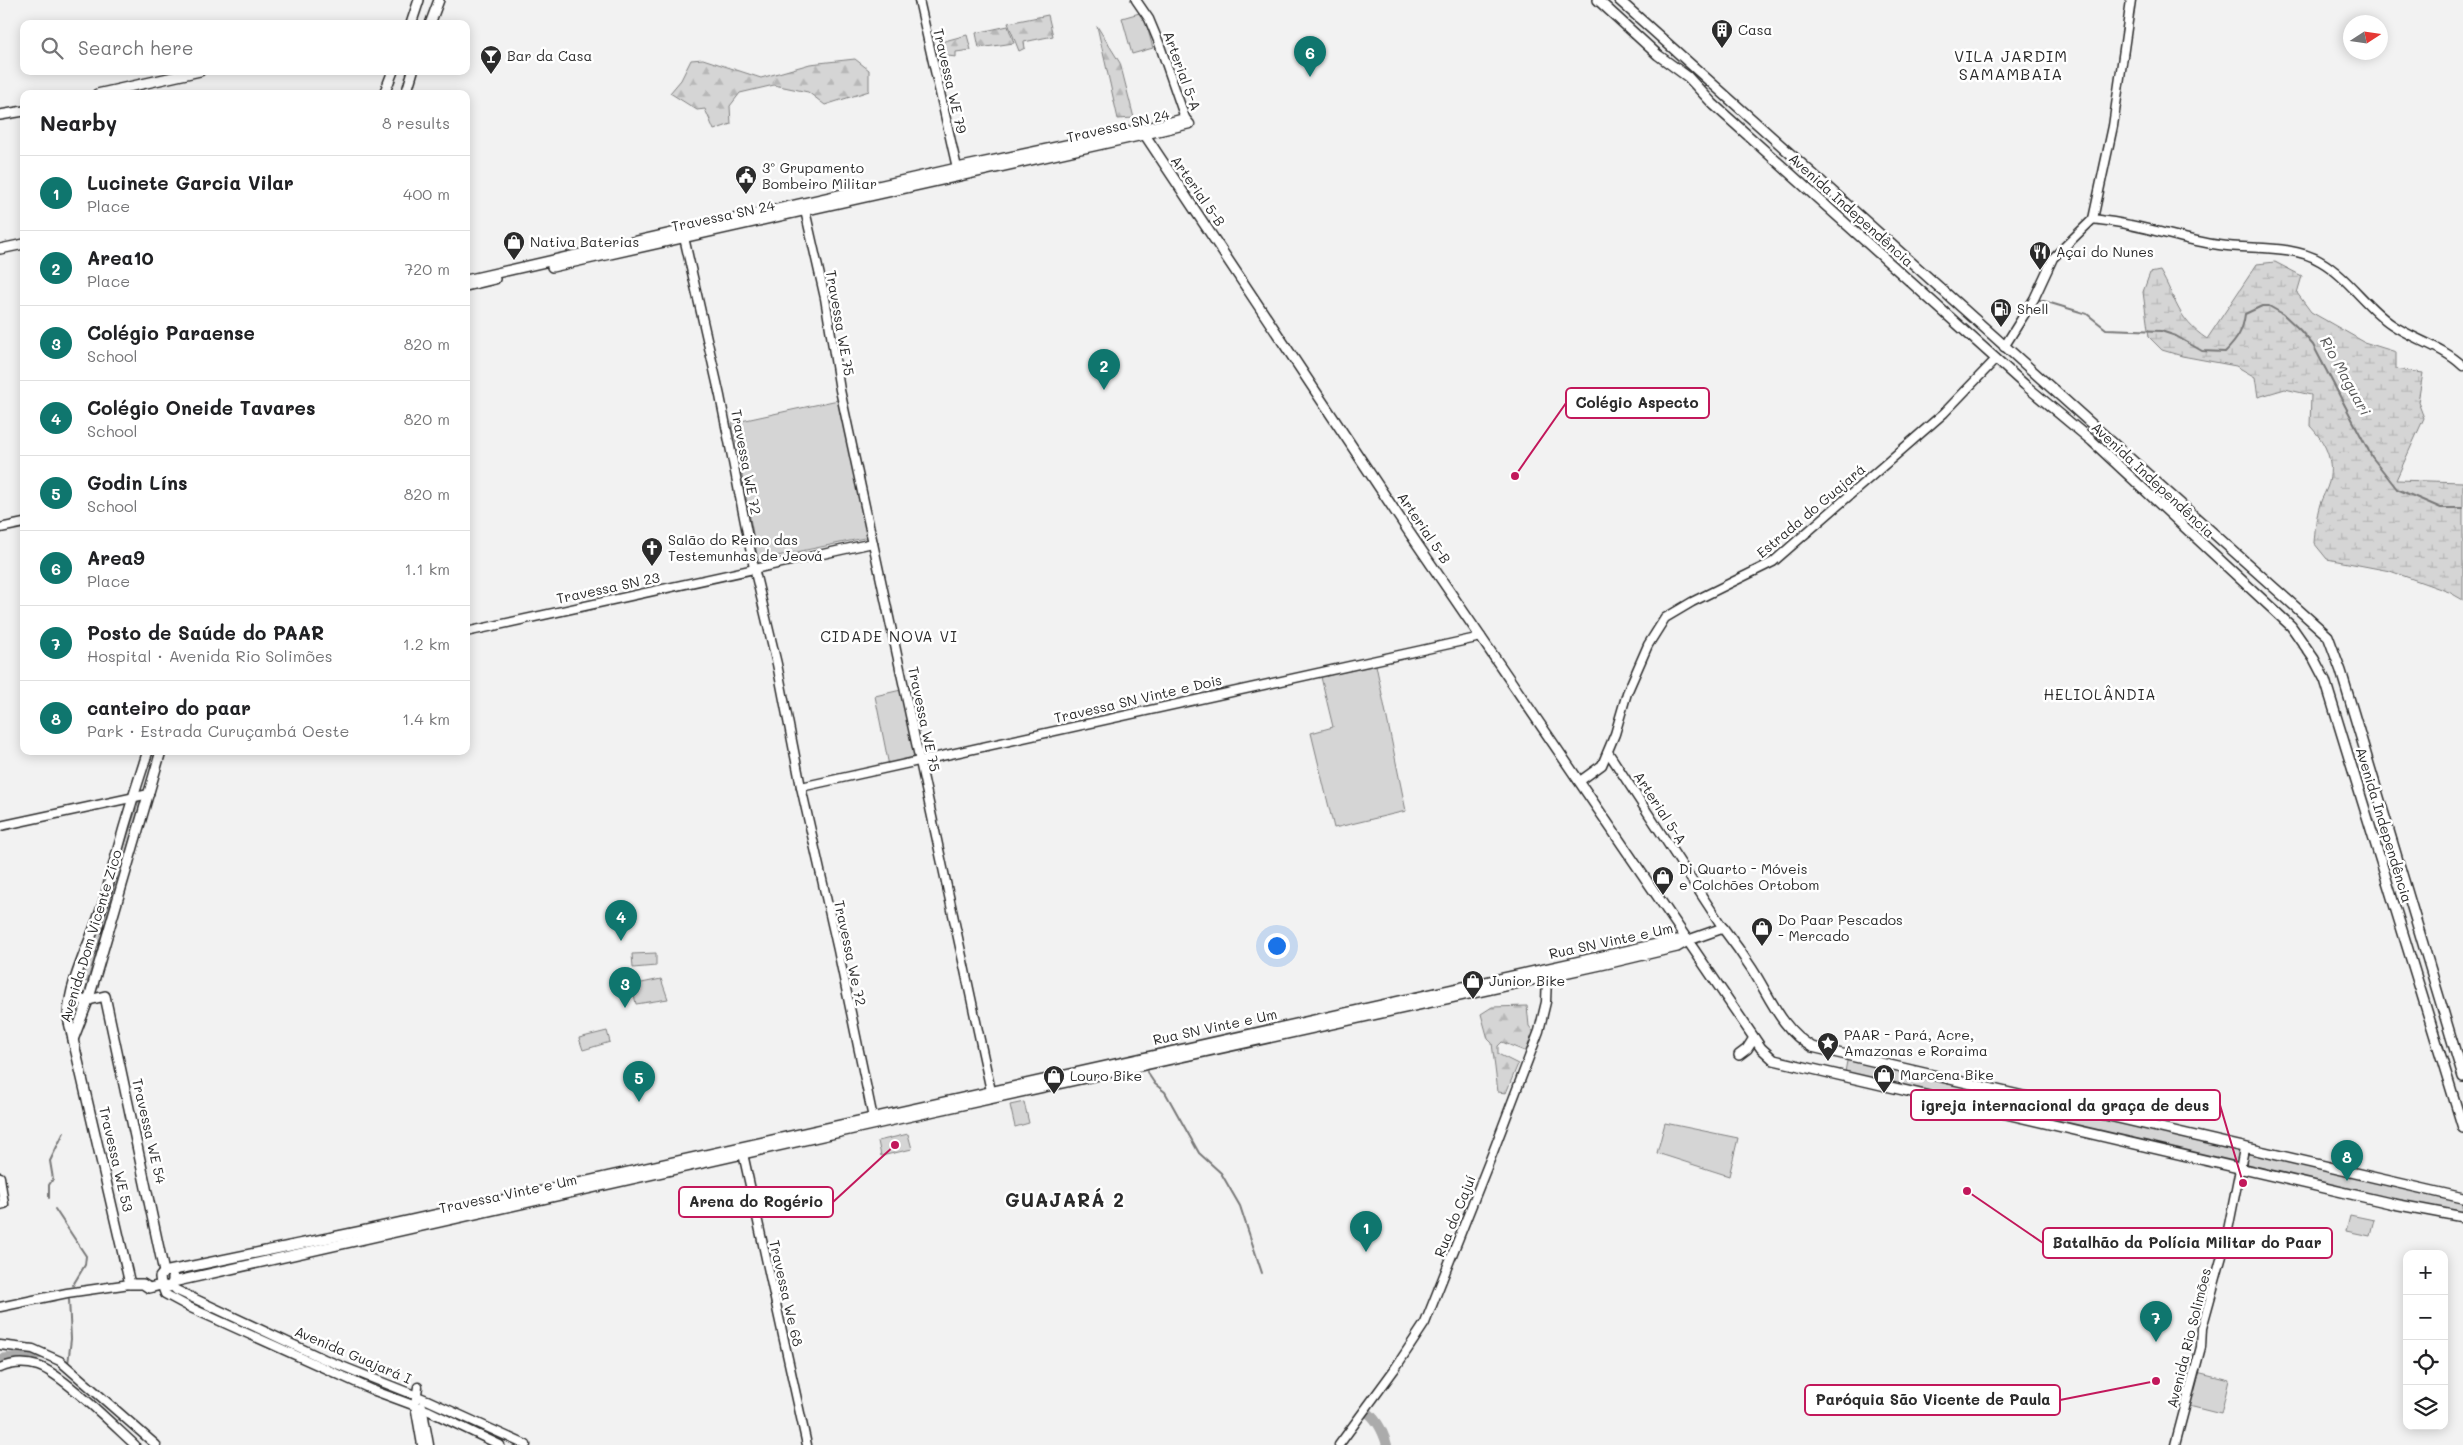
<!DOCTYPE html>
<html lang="en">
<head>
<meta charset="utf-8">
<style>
  :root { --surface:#fff; --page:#f6f6f6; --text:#202124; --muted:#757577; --line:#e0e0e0; --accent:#0f766e }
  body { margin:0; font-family:Mali,sans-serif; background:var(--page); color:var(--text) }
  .controls { position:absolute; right:15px; bottom:15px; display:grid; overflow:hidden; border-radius:10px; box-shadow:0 2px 12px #0003 }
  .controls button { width:45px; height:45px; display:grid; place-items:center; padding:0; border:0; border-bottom:1px solid var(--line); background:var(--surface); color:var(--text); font:25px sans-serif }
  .compass { position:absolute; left:2343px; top:15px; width:45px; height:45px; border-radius:50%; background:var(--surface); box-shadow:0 2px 12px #0003; rotate:78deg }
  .you { position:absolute; left:1276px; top:945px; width:18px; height:18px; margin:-12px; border:4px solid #fff; border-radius:50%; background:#1a73e8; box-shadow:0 0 0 8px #1a73e833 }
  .badge { display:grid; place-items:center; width:32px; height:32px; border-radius:50%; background:var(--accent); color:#fff; font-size:16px; font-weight:700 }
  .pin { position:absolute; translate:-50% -41px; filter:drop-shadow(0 1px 2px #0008) }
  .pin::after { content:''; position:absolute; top:26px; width:18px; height:15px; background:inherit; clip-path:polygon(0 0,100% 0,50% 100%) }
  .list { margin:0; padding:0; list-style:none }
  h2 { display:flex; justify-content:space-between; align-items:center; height:65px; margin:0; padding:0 20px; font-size:21px }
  h2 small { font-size:16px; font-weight:400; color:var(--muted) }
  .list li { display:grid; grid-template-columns:32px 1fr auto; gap:15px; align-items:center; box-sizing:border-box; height:75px; padding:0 20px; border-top:1px solid var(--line) }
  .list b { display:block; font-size:19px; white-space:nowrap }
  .list p { margin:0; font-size:16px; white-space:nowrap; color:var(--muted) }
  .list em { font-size:16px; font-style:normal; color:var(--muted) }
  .icon { flex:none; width:28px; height:28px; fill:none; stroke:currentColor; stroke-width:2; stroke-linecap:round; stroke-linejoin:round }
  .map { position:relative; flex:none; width:2463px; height:1445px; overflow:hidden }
  .search { position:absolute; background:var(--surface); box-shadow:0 2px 12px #0003; left:20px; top:20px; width:450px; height:55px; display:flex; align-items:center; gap:12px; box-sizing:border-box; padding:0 18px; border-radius:10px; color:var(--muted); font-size:19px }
  .panel { position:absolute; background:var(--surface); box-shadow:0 2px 12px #0003; left:20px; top:90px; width:450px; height:665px; border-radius:10px }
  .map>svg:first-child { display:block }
  .green { fill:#d5d5d5; stroke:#808080 }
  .forest { fill:url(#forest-firs); stroke:#808080 }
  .wetland { fill:url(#wetland-marsh); stroke:#808080 }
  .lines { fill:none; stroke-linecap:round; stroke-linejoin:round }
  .stream { stroke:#787878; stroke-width:2 }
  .river { stroke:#ababab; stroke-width:10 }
  .secondary-casing { stroke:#2b2b2b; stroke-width:11 }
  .primary-casing { stroke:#2b2b2b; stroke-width:12 }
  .secondary { stroke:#fff; stroke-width:8 }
  .primary { stroke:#fff; stroke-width:9 }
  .labels { text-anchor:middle; stroke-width:5; stroke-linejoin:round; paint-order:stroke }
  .poi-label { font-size:14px; fill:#2b2b2b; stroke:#fff; text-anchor:start }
  .street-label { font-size:14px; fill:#2b2b2b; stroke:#fff }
  .water-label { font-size:15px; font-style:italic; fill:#585858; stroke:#fff }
  .neighbourhood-label { font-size:15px; letter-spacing:1px; fill:#2b2b2b; stroke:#fff }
  .quarter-label { font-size:16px; letter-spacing:1px; fill:#2b2b2b; stroke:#fff }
  .district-label { font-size:19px; font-weight:bold; letter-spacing:1px; fill:#2b2b2b; stroke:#fff }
  .leader { fill:none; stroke:#c2185b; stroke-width:2 }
  .callout-dot { fill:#c2185b; stroke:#fff; stroke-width:2 }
  .callout { fill:#fff; stroke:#c2185b; stroke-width:2 }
  .callout-label { font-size:15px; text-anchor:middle; font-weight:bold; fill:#2b2b2b }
</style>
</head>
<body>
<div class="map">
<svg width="2463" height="1445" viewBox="0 0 2463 1445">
  <defs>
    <pattern id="forest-firs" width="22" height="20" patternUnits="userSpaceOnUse" patternTransform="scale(1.25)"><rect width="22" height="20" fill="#d5d5d5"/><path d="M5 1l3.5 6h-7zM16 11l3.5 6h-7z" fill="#b7b7b7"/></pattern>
    <pattern id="wetland-marsh" width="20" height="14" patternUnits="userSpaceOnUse" patternTransform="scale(1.25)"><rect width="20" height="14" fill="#d5d5d5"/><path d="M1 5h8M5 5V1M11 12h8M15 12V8" fill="none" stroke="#b7b7b7"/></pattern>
  </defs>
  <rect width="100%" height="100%" fill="#f2f2f2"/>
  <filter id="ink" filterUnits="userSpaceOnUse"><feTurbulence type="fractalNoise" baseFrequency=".02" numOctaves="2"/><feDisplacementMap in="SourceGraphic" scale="10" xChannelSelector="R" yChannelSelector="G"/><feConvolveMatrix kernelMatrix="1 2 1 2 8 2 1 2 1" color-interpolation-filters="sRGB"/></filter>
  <g filter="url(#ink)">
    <g class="green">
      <polygon points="1143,12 1153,48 1132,54 1122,18"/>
      <polygon points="838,400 869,537 758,560 732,423"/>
      <polygon points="1376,665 1406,811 1334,828 1311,733 1333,727 1321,677"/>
      <polygon points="901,690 917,759 889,766 875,696"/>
      <polygon points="140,797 142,799 87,982 82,979"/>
      <polygon points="656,953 656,966 633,968 632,954"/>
      <polygon points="661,979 668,999 636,1004 632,985"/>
      <polygon points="607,1031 610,1042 583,1050 579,1038"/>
      <polygon points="1854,1057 2463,1198 2463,1217 1845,1072 1847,1061"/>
      <polygon points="1024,1102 1029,1123 1015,1127 1010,1105"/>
      <polygon points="1665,1123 1738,1138 1729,1176 1657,1153"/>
      <polygon points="908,1134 912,1149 881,1156 878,1141"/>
      <polygon points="2350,1215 2374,1220 2370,1236 2346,1231"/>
      <polygon points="2197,1372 2229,1380 2221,1414 2189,1406"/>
    </g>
    <g class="forest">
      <polygon points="1048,15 1053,36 1024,42 1025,48 1019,51 1008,23"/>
      <polygon points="1008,26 1014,43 979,48 976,33"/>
      <polygon points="1097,26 1120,63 1134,118 1118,119"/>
      <polygon points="967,35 971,50 956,52 956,57 940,55 937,43"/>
      <polygon points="703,59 761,78 810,64 855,59 869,70 869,91 825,105 808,92 774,85 740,93 730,106 731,124 714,130 705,109 697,110 670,93 681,80 691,60"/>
      <polygon points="1527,1006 1529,1026 1535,1034 1527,1052 1502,1042 1498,1046 1498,1054 1518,1064 1506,1093 1498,1092 1492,1043 1488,1039 1481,1014 1492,1007"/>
    </g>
    <path class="wetland" d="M2275,262L2302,276L2297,293L2311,312L2364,342L2396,352V369L2423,373L2418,402L2424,418L2396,480L2463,482V600L2449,592L2390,571L2327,559L2314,543C2315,530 2316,517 2320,504C2322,497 2327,490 2329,482C2334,459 2325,442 2310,426L2311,395L2285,389L2258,397L2255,377L2236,366L2182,356L2162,350L2149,337L2143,292L2150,273L2160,271C2177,300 2176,318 2207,339L2257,264Z"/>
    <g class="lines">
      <g class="stream">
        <path d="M2037,299L2087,314L2106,329L2161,331L2176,336L2202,351L2225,352C2237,340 2243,331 2245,314L2262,306H2269L2283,314L2300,330L2313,345L2372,457L2397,489L2441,508H2463"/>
        <polyline points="1147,1072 1155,1084 1165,1092 1199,1153 1221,1173 1240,1206 1262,1273"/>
        <polyline points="49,1198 49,1185 53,1179 50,1161 64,1132"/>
        <polyline points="55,1209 86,1256 85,1265 73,1285"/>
        <polyline points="68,1364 71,1339 69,1299"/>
      </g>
      <g class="river">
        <polyline points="0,1359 41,1354"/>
        <path d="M1364,1410C1377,1418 1383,1431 1387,1445"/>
      </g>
      <g class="secondary-casing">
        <g id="secondary">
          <polyline points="919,0 957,168"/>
          <polyline points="1136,0 1149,19 1159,43 1185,118 1190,124 1143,135"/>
          <polyline points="1141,129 1185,118"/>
          <polyline points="804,206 825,298 840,390 991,1091"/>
          <path d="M2093,219C2105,221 2118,222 2130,225C2160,231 2189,241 2219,245C2251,250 2292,244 2320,261C2348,277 2365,306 2391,324C2414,340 2442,346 2463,366"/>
          <polyline points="2093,219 2113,126 2131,0"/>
          <polyline points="683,233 720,396 754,568 777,664 801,787 838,950 874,1123"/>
          <polyline points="2004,347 2034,299 2053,258 2093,219"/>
          <polyline points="0,528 24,523"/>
          <polyline points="466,632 873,543"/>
          <polyline points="1608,752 1723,928"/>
          <polyline points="1580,781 1602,765 1615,734 1627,693 1648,645 1665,618 1692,602 1773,562 1944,413 1996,359"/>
          <polyline points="801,787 1481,637"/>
          <polyline points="0,826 149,794"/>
          <polyline points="742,1149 807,1445"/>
          <polyline points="0,1177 4,1204 0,1205"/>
          <polyline points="171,1285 176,1290 324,1359 427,1400 526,1445"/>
          <polyline points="162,1286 165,1294 191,1308 375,1391 429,1411 500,1445"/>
          <polyline points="0,1307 67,1293 130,1284"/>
          <polyline points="0,1345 33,1349 60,1361 156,1445"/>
          <path d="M0,1368C12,1363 25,1362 38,1366C61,1373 114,1426 135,1445"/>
          <polyline points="418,1387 415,1405 422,1445"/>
          <polyline points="422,1406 429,1445"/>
          <polyline points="1339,1445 1394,1370 1425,1323 1493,1152 1539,1031 1546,1002 1547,976"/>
          <polyline points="2175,1445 2201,1347 2202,1328 2225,1245 2244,1149"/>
        </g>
      </g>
      <g class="primary-casing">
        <g id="primary">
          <polyline points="1598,0 1658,55 1688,77 1713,104 2025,385 2092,441 2291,626 2314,659 2325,680 2463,1128"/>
          <polyline points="1619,0 2328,636 2341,671 2463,1077"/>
          <polyline points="411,24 419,0"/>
          <polyline points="430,24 439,0"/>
          <polyline points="97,94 200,71"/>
          <polyline points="384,94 393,71"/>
          <polyline points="406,94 413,71"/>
          <polyline points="0,115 24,111"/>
          <polyline points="0,249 24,244"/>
          <polyline points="552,267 1143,135"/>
          <polyline points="466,280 957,168 1141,129 1409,532 1761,1048 1774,1060 2394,1204 2463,1217"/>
          <polyline points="466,286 495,279"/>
          <path d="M148,751C132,799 118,846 106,894C96,932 68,980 68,1018L130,1284H143L149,1288L161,1285L169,1287L173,1282V1277"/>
          <polyline points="72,995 85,1001 105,996 164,1272"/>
          <polyline points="73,1040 89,998 161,751"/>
          <polyline points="1739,1055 1747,1049 1754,1038"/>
          <path d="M173,1282L898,1119L1610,963L1677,947L1689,940L1723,928C1733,941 1743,955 1752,969C1770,997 1782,1030 1812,1047L2463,1198"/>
          <polyline points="161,1285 160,1277 164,1272 362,1231 1675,940 1686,940"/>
        </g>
      </g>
      <use href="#secondary" class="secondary"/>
      <use href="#primary" class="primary"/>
    </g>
  </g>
  <defs>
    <g id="building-pin" transform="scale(1.125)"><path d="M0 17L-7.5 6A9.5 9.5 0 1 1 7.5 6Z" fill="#2b2b2b" stroke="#fff"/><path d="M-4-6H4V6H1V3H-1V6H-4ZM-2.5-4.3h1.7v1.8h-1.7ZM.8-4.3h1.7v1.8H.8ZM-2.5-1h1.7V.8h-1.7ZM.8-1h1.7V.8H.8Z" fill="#fff"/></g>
    <g id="bar-pin" transform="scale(1.125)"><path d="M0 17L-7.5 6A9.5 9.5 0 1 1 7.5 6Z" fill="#2b2b2b" stroke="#fff"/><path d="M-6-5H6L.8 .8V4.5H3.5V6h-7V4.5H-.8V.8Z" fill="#fff"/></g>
    <g id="civic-pin" transform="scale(1.125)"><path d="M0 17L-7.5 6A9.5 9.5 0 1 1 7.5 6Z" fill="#2b2b2b" stroke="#fff"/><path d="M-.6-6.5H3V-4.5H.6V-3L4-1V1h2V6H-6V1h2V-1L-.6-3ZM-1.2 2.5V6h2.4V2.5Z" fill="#fff"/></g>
    <g id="shop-pin" transform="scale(1.125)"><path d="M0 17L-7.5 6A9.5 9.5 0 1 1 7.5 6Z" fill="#2b2b2b" stroke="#fff"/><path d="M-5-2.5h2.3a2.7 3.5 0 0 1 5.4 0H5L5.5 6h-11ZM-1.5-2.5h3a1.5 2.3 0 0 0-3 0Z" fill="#fff"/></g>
    <g id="restaurant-pin" transform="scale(1.125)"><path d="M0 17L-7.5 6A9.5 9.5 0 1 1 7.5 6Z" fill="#2b2b2b" stroke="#fff"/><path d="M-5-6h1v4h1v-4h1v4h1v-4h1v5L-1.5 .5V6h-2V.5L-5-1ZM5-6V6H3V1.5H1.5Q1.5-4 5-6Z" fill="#fff"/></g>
    <g id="fuel-pin" transform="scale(1.125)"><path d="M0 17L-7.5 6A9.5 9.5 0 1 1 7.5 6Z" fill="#2b2b2b" stroke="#fff"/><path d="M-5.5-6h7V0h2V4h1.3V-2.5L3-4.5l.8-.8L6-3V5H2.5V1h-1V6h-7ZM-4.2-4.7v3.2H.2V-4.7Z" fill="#fff"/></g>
    <g id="church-pin" transform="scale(1.125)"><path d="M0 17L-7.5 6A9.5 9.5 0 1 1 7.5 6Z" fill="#2b2b2b" stroke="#fff"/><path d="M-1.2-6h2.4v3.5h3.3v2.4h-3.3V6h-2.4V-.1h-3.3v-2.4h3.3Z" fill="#fff"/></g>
    <g id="sight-pin" transform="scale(1.125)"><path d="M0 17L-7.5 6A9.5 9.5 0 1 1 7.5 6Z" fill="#2b2b2b" stroke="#fff"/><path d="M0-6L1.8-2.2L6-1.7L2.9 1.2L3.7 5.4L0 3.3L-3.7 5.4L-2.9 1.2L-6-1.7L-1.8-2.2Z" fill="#fff"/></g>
  </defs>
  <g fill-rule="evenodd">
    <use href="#building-pin" x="1722" y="30"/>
    <use href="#bar-pin" x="491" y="56"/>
    <use href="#civic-pin" x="746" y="176"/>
    <use href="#shop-pin" x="514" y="242"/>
    <use href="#restaurant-pin" x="2040" y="252"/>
    <use href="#fuel-pin" x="2001" y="309"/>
    <use href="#church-pin" x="652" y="548"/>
    <use href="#shop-pin" x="1663" y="877"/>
    <use href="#shop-pin" x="1762" y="928"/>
    <use href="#shop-pin" x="1473" y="981"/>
    <use href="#sight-pin" x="1828" y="1043"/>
    <use href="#shop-pin" x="1884" y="1075"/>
    <use href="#shop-pin" x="1054" y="1076"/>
  </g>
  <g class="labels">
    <g class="poi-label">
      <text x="1738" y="35">Casa</text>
      <text x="507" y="61">Bar da Casa</text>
      <text x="762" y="173">3º Grupamento<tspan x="762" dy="16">Bombeiro Militar</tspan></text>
      <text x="530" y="247">Nativa Baterias</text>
      <text x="2056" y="257">Açai do Nunes</text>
      <text x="2017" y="314">Shell</text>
      <text x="668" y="545">Salão do Reino das<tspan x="668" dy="16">Testemunhas de Jeová</tspan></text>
      <text x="1679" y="874">Di Quarto - Móveis<tspan x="1679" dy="16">e Colchões Ortobom</tspan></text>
      <text x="1778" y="925">Do Paar Pescados<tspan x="1778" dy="16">- Mercado</tspan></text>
      <text x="1489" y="986">Junior Bike</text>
      <text x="1844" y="1040">PAAR - Pará, Acre,<tspan x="1844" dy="16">Amazonas e Roraima</tspan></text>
      <text x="1900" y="1080">Marcena Bike</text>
      <text x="1070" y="1081">Louro Bike</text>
    </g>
    <g class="street-label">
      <text transform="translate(1182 71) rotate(70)" y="5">Arterial 5-A</text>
      <text transform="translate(950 81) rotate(77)" y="5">Travessa WE 79</text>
      <text transform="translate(1118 126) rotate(-13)" y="5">Travessa SN 24</text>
      <text transform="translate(1198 191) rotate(55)" y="5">Arterial 5-B</text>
      <text transform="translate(1851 210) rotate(42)" y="5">Avenida Independência</text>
      <text transform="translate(723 216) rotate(-12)" y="5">Travessa SN 24</text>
      <text transform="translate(840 323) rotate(80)" y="5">Travessa WE 75</text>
      <text transform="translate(746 462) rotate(79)" y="5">Travessa WE 72</text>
      <text transform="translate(2153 480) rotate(43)" y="5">Avenida Independência</text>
      <text transform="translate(1811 511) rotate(-40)" y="5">Estrada do Guajará</text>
      <text transform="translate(1424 528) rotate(56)" y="5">Arterial 5-B</text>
      <text transform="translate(608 588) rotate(-12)" y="5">Travessa SN 23</text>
      <text transform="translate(1138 699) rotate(-13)" y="5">Travessa SN Vinte e Dois</text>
      <text transform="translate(924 719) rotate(78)" y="5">Travessa WE 75</text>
      <text transform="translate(1660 808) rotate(57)" y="5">Arterial 5-A</text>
      <text transform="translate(2384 825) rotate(73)" y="5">Avenida Independência</text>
      <text transform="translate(91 936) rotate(-73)" y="5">Avenida Dom Vicente Zico</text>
      <text transform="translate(1611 941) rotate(-12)" y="5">Rua SN Vinte e Um</text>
      <text transform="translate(850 953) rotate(78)" y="5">Travessa We 72</text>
      <text transform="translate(1215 1027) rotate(-12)" y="5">Rua SN Vinte e Um</text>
      <text transform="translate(149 1131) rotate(77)" y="5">Travessa WE 54</text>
      <text transform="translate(116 1159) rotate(77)" y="5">Travessa WE 53</text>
      <text transform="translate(508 1194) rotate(-12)" y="5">Travessa Vinte e Um</text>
      <text transform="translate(1455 1216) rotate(-68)" y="5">Rua do Cajuí</text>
      <text transform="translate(786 1293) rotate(77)" y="5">Travessa We 68</text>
      <text transform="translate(2189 1338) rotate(-76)" y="5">Avenida Rio Solimões</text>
      <text transform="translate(353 1355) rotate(23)" y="5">Avenida Guajará I</text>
    </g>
    <g class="water-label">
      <text transform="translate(2345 376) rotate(61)" y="5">Rio Maguari</text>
    </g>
    <g class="neighbourhood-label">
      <text x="889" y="642">CIDADE NOVA VI</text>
      <text x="2100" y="700">HELIOLÂNDIA</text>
    </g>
    <g class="quarter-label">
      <text x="2011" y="62">VILA JARDIM<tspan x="2011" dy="18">SAMAMBAIA</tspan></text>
    </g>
    <g class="district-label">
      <text x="1065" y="1207">GUAJARÁ 2</text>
    </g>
  </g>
  <path class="leader" d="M1515 476L1566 403M2243 1183L2220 1105M895 1145L833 1202M1967 1191L2043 1243M2156 1381L2060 1400"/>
  <g class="callout-dot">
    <circle cx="1515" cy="476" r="5"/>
    <circle cx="2243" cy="1183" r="5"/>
    <circle cx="895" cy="1145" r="5"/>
    <circle cx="1967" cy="1191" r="5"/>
    <circle cx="2156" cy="1381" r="5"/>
  </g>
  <g class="callout">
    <rect x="1566" y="388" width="143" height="30" rx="5"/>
    <rect x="1911" y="1090" width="309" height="30" rx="5"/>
    <rect x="679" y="1187" width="154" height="30" rx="5"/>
    <rect x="2043" y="1228" width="289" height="30" rx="5"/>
    <rect x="1805" y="1385" width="255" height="30" rx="5"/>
  </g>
  <g class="callout-label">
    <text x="1637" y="408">Colégio Aspecto</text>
    <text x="2065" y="1111">igreja internacional da graça de deus</text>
    <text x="756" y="1207">Arena do Rogério</text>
    <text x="2187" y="1248">Batalhão da Polícia Militar do Paar</text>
    <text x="1933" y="1405">Paróquia São Vicente de Paula</text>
  </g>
</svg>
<div class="controls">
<button>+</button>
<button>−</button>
<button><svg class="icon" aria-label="locate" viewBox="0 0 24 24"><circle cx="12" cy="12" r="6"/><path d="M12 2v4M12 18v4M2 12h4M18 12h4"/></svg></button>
<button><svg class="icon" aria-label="layers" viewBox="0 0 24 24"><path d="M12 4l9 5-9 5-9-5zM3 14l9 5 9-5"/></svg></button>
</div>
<svg class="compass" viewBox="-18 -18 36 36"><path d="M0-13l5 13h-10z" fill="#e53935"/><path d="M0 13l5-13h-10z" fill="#757577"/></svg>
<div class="you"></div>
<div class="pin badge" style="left:1366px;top:1252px">1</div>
<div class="pin badge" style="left:1104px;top:390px">2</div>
<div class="pin badge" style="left:625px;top:1008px">3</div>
<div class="pin badge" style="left:621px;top:941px">4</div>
<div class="pin badge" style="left:639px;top:1102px">5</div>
<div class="pin badge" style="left:1310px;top:77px">6</div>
<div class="pin badge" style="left:2156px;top:1342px">7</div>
<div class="pin badge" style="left:2347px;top:1181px">8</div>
<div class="search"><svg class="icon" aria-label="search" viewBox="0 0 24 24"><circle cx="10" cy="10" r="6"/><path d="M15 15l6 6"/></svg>Search here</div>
<section class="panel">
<h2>Nearby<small>8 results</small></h2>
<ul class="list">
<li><span class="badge">1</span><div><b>Lucinete Garcia Vilar</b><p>Place</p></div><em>400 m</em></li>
<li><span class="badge">2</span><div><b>Area10</b><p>Place</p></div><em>720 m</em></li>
<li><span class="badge">3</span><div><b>Colégio Paraense</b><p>School</p></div><em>820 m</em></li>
<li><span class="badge">4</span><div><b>Colégio Oneide Tavares</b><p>School</p></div><em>820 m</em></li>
<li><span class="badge">5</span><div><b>Godin Líns</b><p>School</p></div><em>820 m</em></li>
<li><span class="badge">6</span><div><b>Area9</b><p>Place</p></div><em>1.1 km</em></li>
<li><span class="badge">7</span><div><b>Posto de Saúde do PAAR</b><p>Hospital · Avenida Rio Solimões</p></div><em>1.2 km</em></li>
<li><span class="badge">8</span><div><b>canteiro do paar</b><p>Park · Estrada Curuçambá Oeste</p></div><em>1.4 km</em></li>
</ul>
</section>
</div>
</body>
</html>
